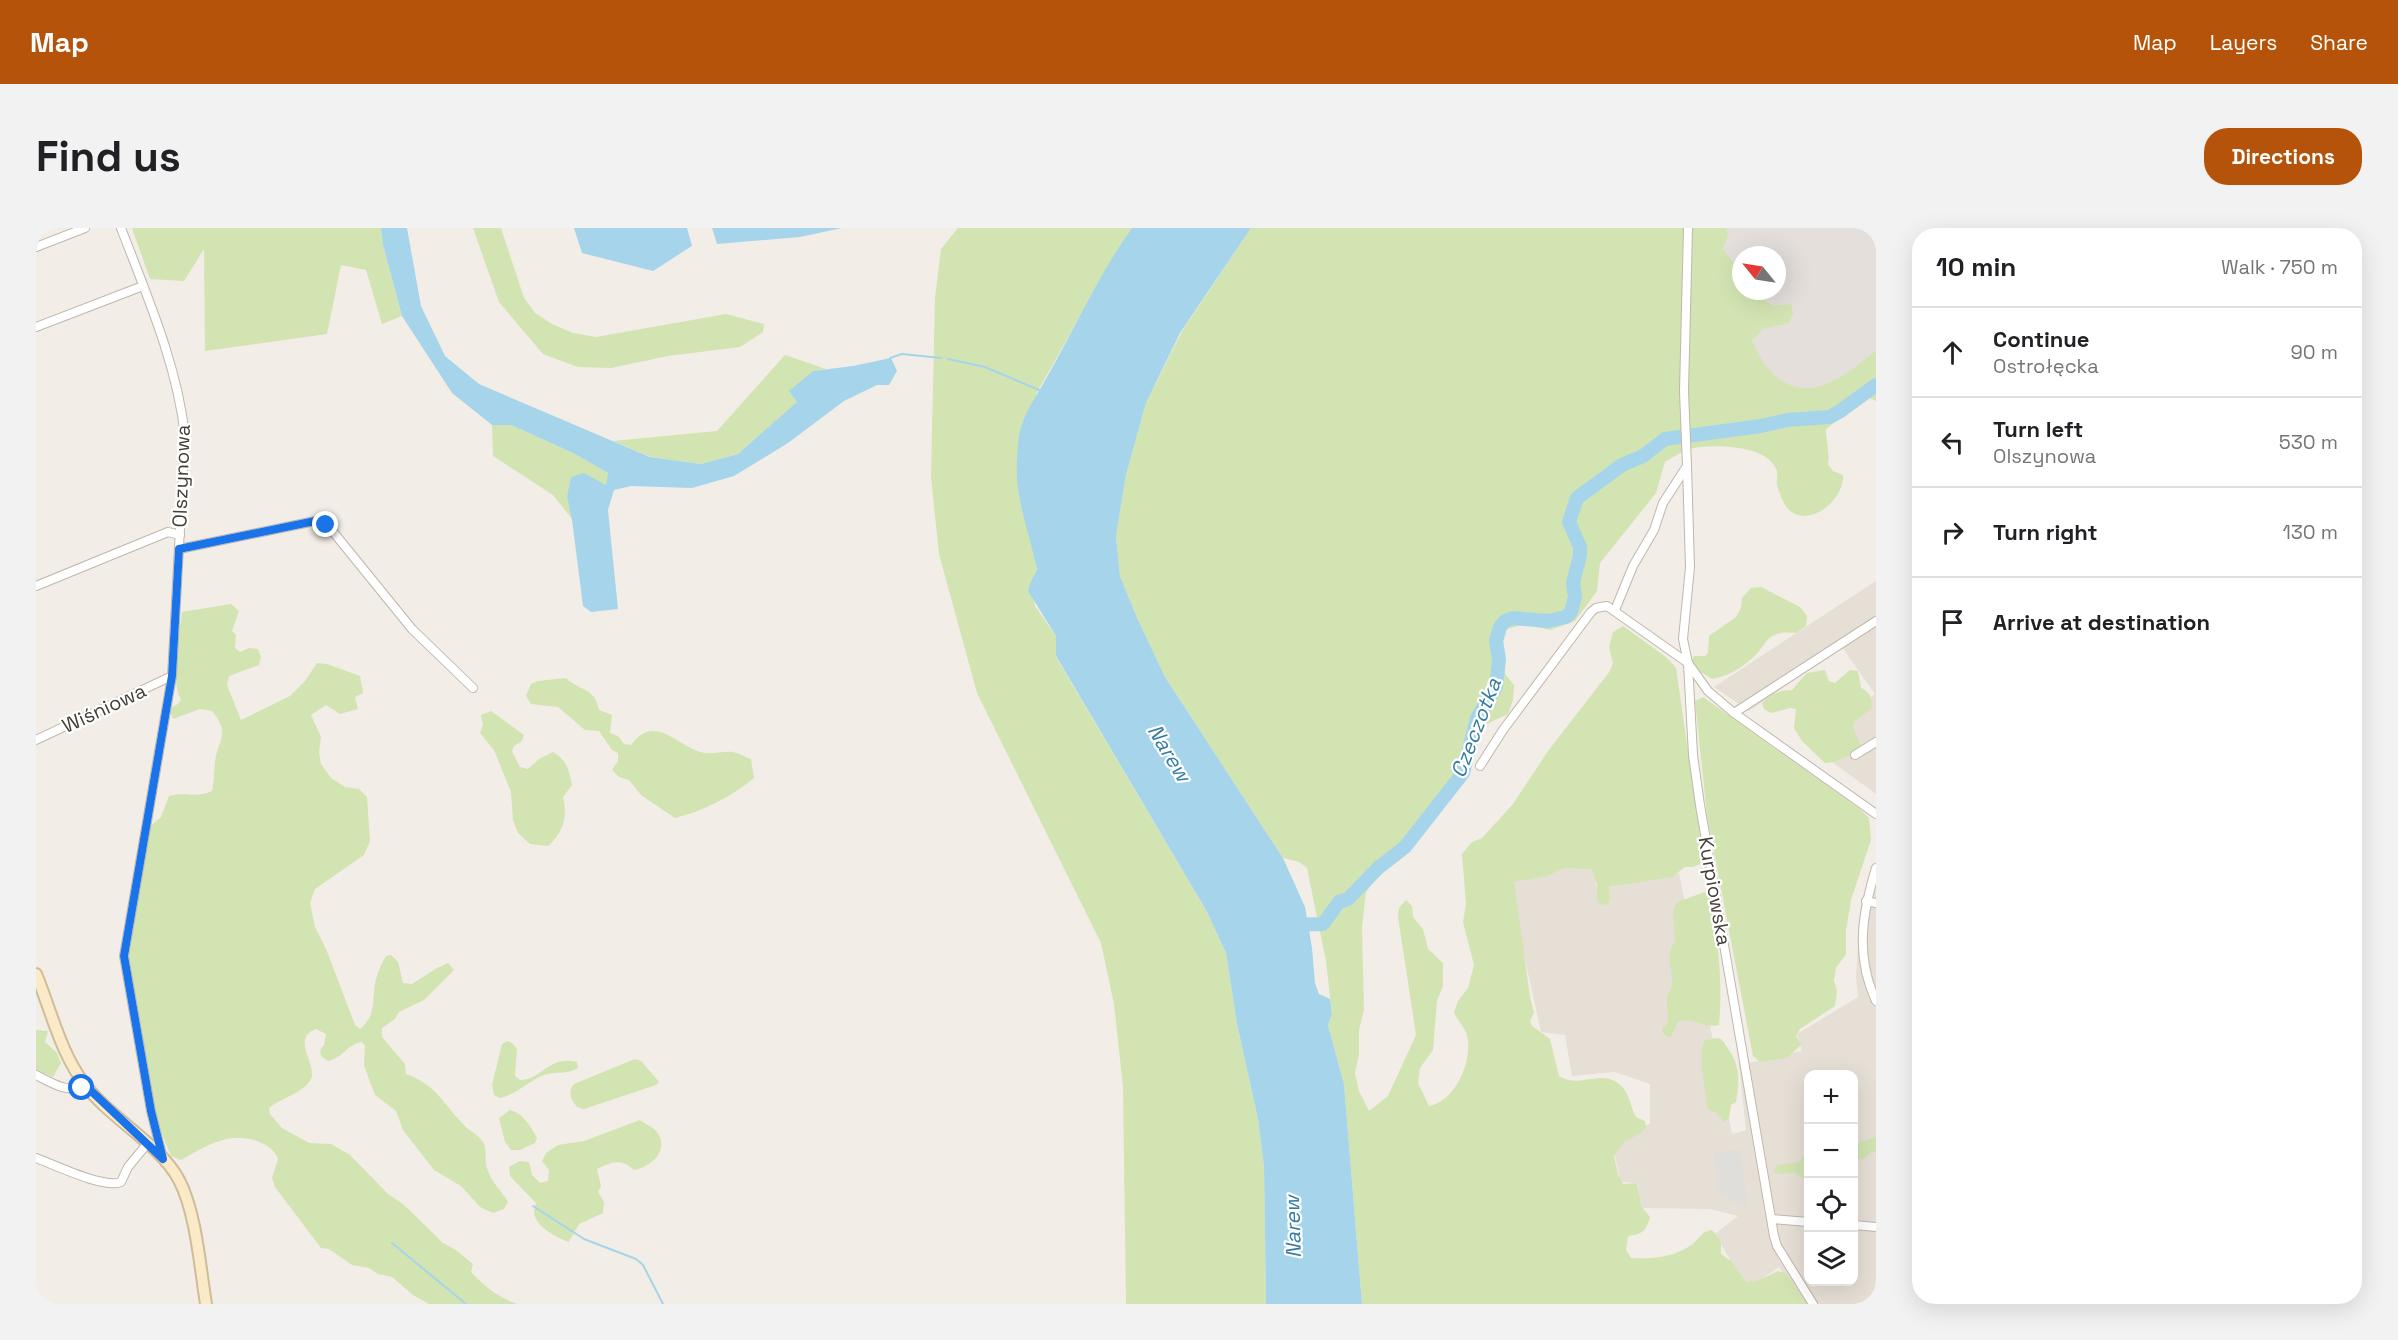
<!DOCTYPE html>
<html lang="en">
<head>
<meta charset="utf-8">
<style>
  :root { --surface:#fff; --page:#f2f2f2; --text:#202124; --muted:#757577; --line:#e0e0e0; --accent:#b45309 }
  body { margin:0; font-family:"Space Grotesk",sans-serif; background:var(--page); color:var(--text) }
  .controls { position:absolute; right:18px; bottom:18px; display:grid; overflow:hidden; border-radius:12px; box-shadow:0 6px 24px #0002 }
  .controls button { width:54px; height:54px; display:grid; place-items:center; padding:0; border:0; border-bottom:2px solid var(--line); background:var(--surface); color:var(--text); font:30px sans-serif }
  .compass { position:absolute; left:1696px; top:18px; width:54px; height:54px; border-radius:50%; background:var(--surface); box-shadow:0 6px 24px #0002; rotate:300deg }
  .stop { position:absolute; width:18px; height:18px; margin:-14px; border:4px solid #1a73e8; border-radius:50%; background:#fff }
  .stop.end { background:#1a73e8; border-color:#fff; box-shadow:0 2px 6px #0008 }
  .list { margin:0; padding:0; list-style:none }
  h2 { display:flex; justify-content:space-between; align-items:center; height:78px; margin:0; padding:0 24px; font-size:26px }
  h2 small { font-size:20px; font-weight:400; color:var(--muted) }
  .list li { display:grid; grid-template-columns:39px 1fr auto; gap:18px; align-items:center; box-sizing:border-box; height:90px; padding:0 24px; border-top:2px solid var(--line) }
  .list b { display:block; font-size:22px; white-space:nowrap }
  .list p { margin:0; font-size:20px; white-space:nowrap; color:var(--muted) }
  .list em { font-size:20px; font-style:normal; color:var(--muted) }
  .icon { flex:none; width:33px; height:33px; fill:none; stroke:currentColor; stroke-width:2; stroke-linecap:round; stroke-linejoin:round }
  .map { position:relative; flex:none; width:1840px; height:1076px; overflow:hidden; border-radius:24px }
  header { display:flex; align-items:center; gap:36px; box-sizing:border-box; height:84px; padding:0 30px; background:var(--accent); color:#fff }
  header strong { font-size:28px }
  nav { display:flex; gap:33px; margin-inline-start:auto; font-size:21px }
  .intro { display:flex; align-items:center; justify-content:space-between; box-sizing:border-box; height:144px; padding:0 36px }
  h1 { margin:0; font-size:42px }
  .button { padding:15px 27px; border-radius:24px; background:var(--accent); color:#fff; font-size:21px; font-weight:700 }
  main { display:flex; gap:36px; padding:0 36px }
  aside { flex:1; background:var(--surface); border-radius:24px; box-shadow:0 6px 24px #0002 }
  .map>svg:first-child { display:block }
  .residential { fill:#e6dfd5; fill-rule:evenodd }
  .industrial { fill:#e4dfdb; fill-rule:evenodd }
  .green { fill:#d2e4b2 }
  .parking { fill:#e0dedb }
  .water { fill:#a6d5eb }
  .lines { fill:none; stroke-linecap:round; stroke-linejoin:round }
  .stream { stroke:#a6d5eb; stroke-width:2 }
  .river { stroke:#a6d5eb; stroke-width:14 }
  .street-casing { stroke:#c0b7ad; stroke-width:10 }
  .secondary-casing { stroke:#cfbc98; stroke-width:14 }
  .street { stroke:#fff; stroke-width:8 }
  .secondary { stroke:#fbeac8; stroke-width:10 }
  .route { stroke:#1a73e8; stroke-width:8 }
  .labels { text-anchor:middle; stroke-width:4.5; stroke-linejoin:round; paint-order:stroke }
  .street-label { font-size:20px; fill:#443e36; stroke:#fff }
  .water-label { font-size:21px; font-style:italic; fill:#347da1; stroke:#fff }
</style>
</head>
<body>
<header>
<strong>Map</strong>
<nav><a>Map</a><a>Layers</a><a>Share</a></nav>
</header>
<div class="intro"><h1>Find us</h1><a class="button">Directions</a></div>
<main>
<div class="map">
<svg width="1840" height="1076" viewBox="0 0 1840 1076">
  <rect width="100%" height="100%" fill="#f2ede6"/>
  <g class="residential">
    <polygon points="1840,353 1840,566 1796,534 1807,492 1839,466 1806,419 1713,483 1678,459"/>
    <path d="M1555,634L1561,662L1643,645L1696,906L1710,902L1703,837L1766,823L1761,806L1822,769L1820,749L1825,674L1840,636V1076H1767L1743,1039L1711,1061L1679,1006L1702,988L1674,981L1603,980L1602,955L1585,954L1574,907L1614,896V856L1579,844L1536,848L1529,807L1505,804L1471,649ZM1772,846H1818V1054H1772Z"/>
  </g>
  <path class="industrial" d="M1658,0H1840V132L1791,166L1663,155ZM1705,27H1741V63H1705Z"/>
  <g class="green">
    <polygon points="96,0 345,0 347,17 366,88 346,96 330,42 305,37 291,106 169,123 168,21 148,53 114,51"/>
    <polygon points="437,0 465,0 488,70 499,85 516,96 537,105 560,109 690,86 728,96 727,104 704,119 632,128 575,140 542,139 507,126 463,74"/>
    <polygon points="922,0 1096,0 1084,18 1000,166 999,333 1001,343 995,353 999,378 1020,408 1020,429 1170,682 1190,725 1201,796 1222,891 1228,939 1230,1076 1090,1076 1087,859 1078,776 1065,715 941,465 903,326 895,249 899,70 905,21"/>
    <path d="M1215,0H1690L1692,7L1687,21L1705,44V63H1725L1727,71L1738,78L1755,76L1757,85L1753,95L1727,101L1716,113C1731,148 1757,173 1797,153C1812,146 1826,133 1840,123V173L1833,170L1790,201C1790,214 1794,224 1792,236L1797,243L1807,247C1809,270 1775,301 1753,282C1748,278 1743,264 1741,257C1740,253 1742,248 1741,243C1733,217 1680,216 1658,220C1648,222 1637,229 1629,234L1620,265L1564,335L1561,363L1539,393L1514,402L1489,396L1471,401L1467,410L1469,446L1478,457L1477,472L1472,486L1451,496L1441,506L1429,552L1384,603L1377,618L1340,651L1330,664L1326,699L1328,782L1323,802V826L1319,845L1323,863L1333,883L1352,868L1380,807L1362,689L1363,680L1370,672L1376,678L1377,689L1387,701L1392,721L1407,735V758L1401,773L1397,822L1384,840L1382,855L1393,878C1420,874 1439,829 1430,804C1427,797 1421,792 1418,784L1422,773L1432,760L1438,737L1427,694L1430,676L1426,626L1436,614L1446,610L1477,576L1512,523L1574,443L1577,435L1573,419L1577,404L1587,398L1630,429L1640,440L1667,627L1664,636L1657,639H1649L1636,649L1573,659L1574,672L1572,676L1566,677L1561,671V657L1555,641L1528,640L1511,648L1478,654L1494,769L1498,785L1494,793L1496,798L1514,811L1523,848C1544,861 1564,841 1583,856C1594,864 1594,879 1600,889L1609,893L1610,899L1605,905L1588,914L1578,928L1582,946L1587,956L1601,955L1605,978L1614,989C1610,1003 1607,1006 1592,1008L1590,1022L1595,1030C1616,1031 1635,1030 1654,1018C1663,1012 1665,1003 1676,1002L1685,1013V1026L1695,1033L1710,1054L1721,1053L1742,1043L1751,1046L1771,1076H1326L1308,856L1292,797L1296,786L1290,733L1271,640L1263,634L1247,630L1129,449L1102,392L1084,348L1080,308L1090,247L1110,175L1146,103Z"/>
    <polygon points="749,127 790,141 777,143 754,163 762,174 702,226 665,236 615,229 577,213 681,203"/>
    <polygon points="456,197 475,197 537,225 572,245 571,258 531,269 536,291 517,267 457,228"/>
    <path d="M1725,359L1764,379L1771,388L1770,398L1760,405C1727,402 1734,416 1714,432C1703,442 1691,448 1676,451L1663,443L1656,432L1658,428H1669L1672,425L1673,408L1700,389L1705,380L1706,370L1715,360Z"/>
    <path d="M195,376L203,383L196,403L200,407L199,420L204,424L213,420L222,421L225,429L223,437L193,448L191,457L205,492L254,468L269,453L281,435L291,436L324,448L327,465L319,469L322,481L304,486L290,477L275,487L285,509L283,524L285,536L295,550L309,559L323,561L331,569L334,613L328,627L279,661L274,675L279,699L290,721L319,797L324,801C340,788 336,774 339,756C341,745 345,737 350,728L355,727L362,734L367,755L376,756L401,740L412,735L418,742L388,772L363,784L359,791L346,800V809L369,836L370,846C400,856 408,877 428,897C434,904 444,907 448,916C451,924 448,934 452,943C456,955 466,963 472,974L468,981L457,985L444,979L425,958L398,942L367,902L360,883L339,867L328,838L329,818L326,814C311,816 307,830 292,833L285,828L284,822L288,817L290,806L280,801C254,810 282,838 275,851C268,865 245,870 233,880L234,886L246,900L273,915L295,916L314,927L352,966L367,976L407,1015L420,1022L437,1036L435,1044C449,1059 462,1069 481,1076H393L377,1067L356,1049L342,1046L333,1040L316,1037L293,1021L285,1020L239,959L236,950L242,931C238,921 231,917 221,913C192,903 170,918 145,932L135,928L116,881L90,723L113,599L125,589L133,568C150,563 159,571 176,563C178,553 178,544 179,534C181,511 196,507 176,483L164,481L137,491L134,484L136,479L142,476L145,471C134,456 144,403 146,384Z"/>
    <path d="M1789,442L1793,453L1799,455L1814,442L1822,443L1825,460C1834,464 1837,471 1835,481L1819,493L1817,499L1825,519L1822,524C1810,528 1800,535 1789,535L1766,513L1758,500L1760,481L1754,480L1735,485L1728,481L1726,475C1735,466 1743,462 1756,462L1771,445Z"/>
    <path d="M530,450C544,464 558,458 563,482L576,487L574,505L582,508L588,516L595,517C619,483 643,521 669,525C678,526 688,523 697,524C703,525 709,529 715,531L718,550C695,569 667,583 639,590L605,567L593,552L583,549L576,542L582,533V525L576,522L563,503L549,502L522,479L495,476L490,468L495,456L502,453Z"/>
    <polygon points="1667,469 1824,581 1833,590 1835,612 1815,672 1810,703 1810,726 1800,740 1798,752 1801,763 1799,778 1764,801 1760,808 1765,817 1751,830 1724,834 1717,828 1671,587 1659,473"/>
    <path d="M455,483L488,507L486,513L478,518L476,523L484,539L492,541L503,531L517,524C531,532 533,542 536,557L527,569C532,589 527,605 512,618L494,616L482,605L477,592L475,564L458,522L444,505L447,497L445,487Z"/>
    <path d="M1669,664L1674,668C1682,712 1687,753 1683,797C1668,801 1658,789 1642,793L1635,809H1632L1626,804V800L1631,796C1633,787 1630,779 1631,771C1631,766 1635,763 1636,757C1638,743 1628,727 1639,714L1637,684L1641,674Z"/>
    <polygon points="0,802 12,803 9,814 21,825 25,835 17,849 0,842"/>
    <path d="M1682,810C1688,812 1687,814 1691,819C1704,836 1704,853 1700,874L1695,877L1693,890L1688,894L1681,885L1672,881C1670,864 1661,825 1669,812Z"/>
    <path d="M471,813L476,815L481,821L479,848L484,852C508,851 512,827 541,834L542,840C531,847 519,843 508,847C492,853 483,865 464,870L458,867L456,857L466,816Z"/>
    <path d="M599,831L605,833L623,854L620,857L548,881L541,879C535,871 531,864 538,856Z"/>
    <path d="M474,882C487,885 495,899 501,910L499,915L484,922H475L469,914L463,890Z"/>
    <path d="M604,892C609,896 617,899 620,903C635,922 615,939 598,942C585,930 576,934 561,941L565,958L562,964L568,974L567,985L543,996L533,1014C521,1010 500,999 498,985C498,982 499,978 500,975L474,948L473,939L484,933L493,934L496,947L504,955L512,953L513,942L506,933L510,925L522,917L548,913Z"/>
    <polygon points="1840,909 1840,926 1837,923 1827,931 1818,930 1818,916"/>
    <polygon points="1772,922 1772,952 1758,945 1742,946 1738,943 1742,937 1763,934"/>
  </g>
  <polygon class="parking" points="1704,921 1710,966 1711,981 1681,965 1678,925"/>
  <g class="water">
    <polygon points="345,0 371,0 385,78 409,128 443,156 614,229 665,236 702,226 761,174 753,163 777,143 817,138 855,130 861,143 853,157 841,157 808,173 752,215 698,248 656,260 595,258 578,262 572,282 582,381 555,384 547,378 536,292 531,269 535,249 548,245 570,257 572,245 537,225 475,197 456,197 416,165 366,88 347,17"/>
    <polygon points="538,0 651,0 656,18 617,43 546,25"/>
    <polygon points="676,0 806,0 764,9 681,16"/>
    <path d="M1096,0H1215L1144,105L1110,175L1090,247L1080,308L1084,348L1102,392L1129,449L1247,630L1269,679L1276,720L1279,755L1283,766L1294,771L1296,786L1292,797L1308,856L1326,1076H1230L1228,939L1222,891L1201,796L1190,725L1170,682L1020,428V408L992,363L995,353L1001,342C994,306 978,269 981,231C982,221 982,208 985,199C991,180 1003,164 1012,147C1040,98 1063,46 1096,0Z"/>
  </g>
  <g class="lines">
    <g class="stream">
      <polyline points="854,130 866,126 905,130"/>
      <polyline points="912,131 949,139 1003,162"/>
      <polyline points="497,978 548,1011 600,1031 607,1037 627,1076"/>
      <polyline points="356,1015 430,1076"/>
    </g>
    <polyline class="river" points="1254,697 1287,696 1303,674 1312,671 1342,640 1369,619 1427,545 1441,490 1460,459 1463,431 1460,413 1464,399 1469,393 1477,390 1512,393 1530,389 1535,384 1539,369 1537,355 1544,327 1544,319 1533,294 1541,270 1586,237 1607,228 1629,211 1725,198 1751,192 1793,189 1803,184 1840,157"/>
    <g class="street-casing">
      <g id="street">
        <path d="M85,0C111,68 141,136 149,208L136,448L88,728L115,883L126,927"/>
        <polyline points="0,19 49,0"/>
        <polyline points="0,99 107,58"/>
        <polyline points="1651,238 1654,339 1647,411 1652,435 1657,527 1664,577 1738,1008 1741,1018 1777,1076"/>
        <polyline points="143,321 284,292 294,300 376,401 437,460"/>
        <polyline points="0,358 132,304 144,307"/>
        <polyline points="1579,382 1597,338 1618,302 1627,275 1651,238 1648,163 1652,0"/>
        <polyline points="1698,485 1840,393"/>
        <polyline points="0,512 136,448"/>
        <polyline points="1819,527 1840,514"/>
        <polyline points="1444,538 1467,502 1555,384 1560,380 1571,378 1652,435 1672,463 1698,485 1840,586"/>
        <path d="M1840,640C1826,686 1819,728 1840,773"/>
        <polyline points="1830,673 1840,675"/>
        <path d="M0,847C16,855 32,866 50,858"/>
        <path d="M0,930C19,937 68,961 85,954L92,939L111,916"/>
        <polyline points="1736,991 1772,994"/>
        <polyline points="1818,997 1840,999"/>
      </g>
    </g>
    <g class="secondary-casing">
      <path id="secondary" d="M0,746C15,782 25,827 50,858C75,891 124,916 143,952C160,984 164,1039 170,1076"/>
    </g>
    <use href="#street" class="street"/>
    <use href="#secondary" class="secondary"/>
  </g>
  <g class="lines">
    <polyline class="route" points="46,860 50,858 127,931 115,883 88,728 136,448 143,321 284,292 290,297"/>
  </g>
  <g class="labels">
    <g class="street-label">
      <text transform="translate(145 248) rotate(-88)" y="7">Olszynowa</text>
      <text transform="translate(68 480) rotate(-25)" y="7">Wiśniowa</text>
      <text transform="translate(1679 663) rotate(80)" y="7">Kurpiowska</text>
    </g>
    <g class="water-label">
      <text transform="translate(1440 500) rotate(-69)" y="7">Czeczotka</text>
      <text transform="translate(1133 525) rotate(59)" y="7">Narew</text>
      <text transform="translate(1257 999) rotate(-92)" y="7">Narew</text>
    </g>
  </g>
</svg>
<div class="controls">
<button>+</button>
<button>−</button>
<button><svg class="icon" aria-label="locate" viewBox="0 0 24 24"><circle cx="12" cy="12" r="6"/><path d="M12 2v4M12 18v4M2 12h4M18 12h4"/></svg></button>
<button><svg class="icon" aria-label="layers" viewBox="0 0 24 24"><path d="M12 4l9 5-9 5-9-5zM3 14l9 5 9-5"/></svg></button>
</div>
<svg class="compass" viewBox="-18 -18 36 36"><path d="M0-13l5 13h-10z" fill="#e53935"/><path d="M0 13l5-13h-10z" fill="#757577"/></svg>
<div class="stop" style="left:46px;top:860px"></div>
<div class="stop end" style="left:290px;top:297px"></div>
</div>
<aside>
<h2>10 min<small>Walk · 750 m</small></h2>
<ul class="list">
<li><svg class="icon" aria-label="ahead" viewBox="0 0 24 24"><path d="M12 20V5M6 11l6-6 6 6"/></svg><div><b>Continue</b><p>Ostrołęcka</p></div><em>90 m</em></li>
<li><svg class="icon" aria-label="left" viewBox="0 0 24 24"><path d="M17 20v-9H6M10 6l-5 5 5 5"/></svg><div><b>Turn left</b><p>Olszynowa</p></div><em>530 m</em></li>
<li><svg class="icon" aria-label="right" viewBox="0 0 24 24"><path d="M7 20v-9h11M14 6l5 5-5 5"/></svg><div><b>Turn right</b></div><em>130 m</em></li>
<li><svg class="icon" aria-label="arrive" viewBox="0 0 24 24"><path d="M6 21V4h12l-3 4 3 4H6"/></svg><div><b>Arrive at destination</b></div></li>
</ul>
</aside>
</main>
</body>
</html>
